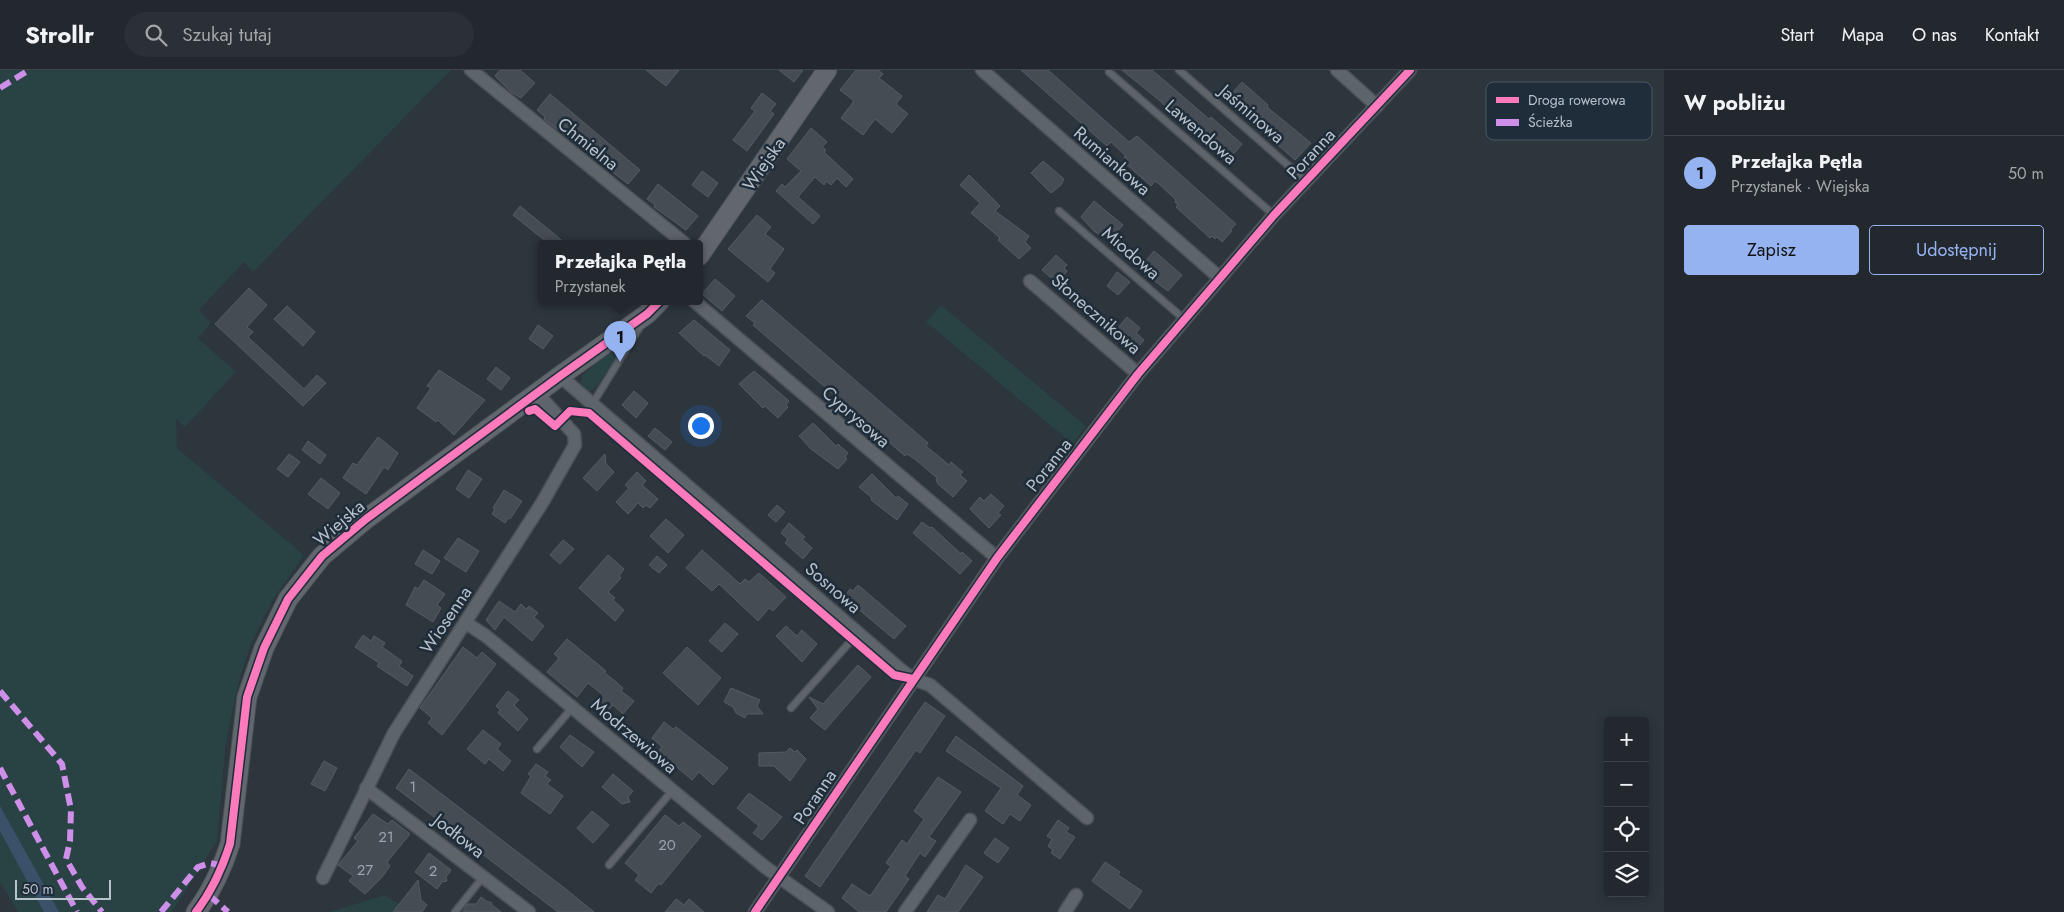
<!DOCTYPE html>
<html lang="pl">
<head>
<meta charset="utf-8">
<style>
  :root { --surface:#22282e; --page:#2a3036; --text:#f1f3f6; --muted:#a2a6aa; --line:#3f444a; --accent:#95b2f1 }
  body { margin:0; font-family:Jost,sans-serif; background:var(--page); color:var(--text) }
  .controls { position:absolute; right:15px; bottom:15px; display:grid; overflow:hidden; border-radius:5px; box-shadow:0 2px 12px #0003 }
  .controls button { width:45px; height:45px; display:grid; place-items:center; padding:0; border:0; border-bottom:1px solid var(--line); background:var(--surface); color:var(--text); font:25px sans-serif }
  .scale { position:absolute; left:15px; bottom:12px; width:96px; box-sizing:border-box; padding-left:5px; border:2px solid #b8c2cd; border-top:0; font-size:14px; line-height:18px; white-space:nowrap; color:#b8c2cd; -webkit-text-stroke:4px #1f2c39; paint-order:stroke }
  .you { position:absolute; left:700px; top:355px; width:18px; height:18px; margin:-12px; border:4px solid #fff; border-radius:50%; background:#1a73e8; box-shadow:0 0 0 8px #1a73e833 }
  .badge { display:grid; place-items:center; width:32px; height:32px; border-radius:50%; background:var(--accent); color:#111; font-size:16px; font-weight:700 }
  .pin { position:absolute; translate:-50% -41px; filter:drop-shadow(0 1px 2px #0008) }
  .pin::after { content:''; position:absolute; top:26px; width:18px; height:15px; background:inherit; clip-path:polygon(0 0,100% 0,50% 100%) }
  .popup { position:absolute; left:538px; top:170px; width:165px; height:65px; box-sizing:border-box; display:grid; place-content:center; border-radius:5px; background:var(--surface); filter:drop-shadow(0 1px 4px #0005); font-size:16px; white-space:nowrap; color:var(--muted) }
  .popup b { font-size:19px; color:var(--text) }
  .popup::after { content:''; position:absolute; left:50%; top:100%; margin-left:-10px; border:10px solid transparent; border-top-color:var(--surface) }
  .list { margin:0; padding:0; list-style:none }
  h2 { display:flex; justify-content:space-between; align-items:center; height:65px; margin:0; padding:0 20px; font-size:21px }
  h2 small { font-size:16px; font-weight:400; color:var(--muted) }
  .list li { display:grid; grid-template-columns:32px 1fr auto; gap:15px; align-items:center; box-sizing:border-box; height:75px; padding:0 20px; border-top:1px solid var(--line) }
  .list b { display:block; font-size:19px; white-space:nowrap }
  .list p { margin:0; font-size:16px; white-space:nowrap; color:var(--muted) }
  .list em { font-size:16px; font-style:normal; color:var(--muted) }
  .actions { display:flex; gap:10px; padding:15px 20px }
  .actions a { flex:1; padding:11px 0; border:1px solid var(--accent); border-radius:5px; text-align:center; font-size:18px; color:var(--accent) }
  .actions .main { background:var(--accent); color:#111 }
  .icon { flex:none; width:28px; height:28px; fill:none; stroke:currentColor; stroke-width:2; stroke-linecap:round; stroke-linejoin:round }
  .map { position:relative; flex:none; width:1664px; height:842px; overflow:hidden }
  header { display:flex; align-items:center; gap:30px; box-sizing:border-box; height:70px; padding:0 25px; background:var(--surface); border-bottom:1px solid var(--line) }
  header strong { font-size:24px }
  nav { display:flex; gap:28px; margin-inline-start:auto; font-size:18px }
  .search { width:350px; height:45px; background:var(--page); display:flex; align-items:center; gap:12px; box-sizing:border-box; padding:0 18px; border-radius:28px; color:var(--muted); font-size:19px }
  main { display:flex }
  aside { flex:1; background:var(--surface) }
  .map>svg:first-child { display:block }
  .green { fill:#294244 }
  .water { fill:#3a5169 }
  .building { fill:#454c53; stroke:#555c64 }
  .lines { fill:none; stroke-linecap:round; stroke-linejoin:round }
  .lane-casing { stroke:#4b5157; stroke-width:9 }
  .street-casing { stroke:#4b5157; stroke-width:15 }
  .secondary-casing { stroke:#4b5157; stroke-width:21 }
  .lane { stroke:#5d646a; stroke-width:6 }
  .street { stroke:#5d646a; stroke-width:12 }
  .secondary { stroke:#62676e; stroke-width:19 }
  .quiet { stroke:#ce8fe9; stroke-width:6; stroke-dasharray:12 6; stroke-linecap:butt }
  .cycleway-casing { stroke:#1f2c39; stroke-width:11 }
  .cycleway { stroke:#fd7abc; stroke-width:8 }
  .labels { text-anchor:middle; stroke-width:5; stroke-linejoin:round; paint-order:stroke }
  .number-label { font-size:15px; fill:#9ba4ae }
  .street-label { font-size:18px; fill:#b8c2cd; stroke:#1f2c39 }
  .key { fill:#1f2c39; stroke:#4d5965; stroke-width:1 }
  .key-label { font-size:14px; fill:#b8c2cd }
</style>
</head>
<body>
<header>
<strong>Strollr</strong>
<div class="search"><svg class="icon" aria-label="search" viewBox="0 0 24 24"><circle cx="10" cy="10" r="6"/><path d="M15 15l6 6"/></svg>Szukaj tutaj</div>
<nav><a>Start</a><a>Mapa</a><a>O nas</a><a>Kontakt</a></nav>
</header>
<main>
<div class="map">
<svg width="1664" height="842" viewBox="0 0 1664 842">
  <rect width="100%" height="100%" fill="#2d353d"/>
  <g class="green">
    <polygon points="0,0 451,0 253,202 244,192 199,240 211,253 198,268 236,302 185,357 176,349 177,378 304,485 271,533 251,574 239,611 226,672 217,771 172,842 18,842 0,812"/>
    <polygon points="941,235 1086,356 1073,374 926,252"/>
    <polygon points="624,269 628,271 597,316 590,321 585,319 581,312 582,305"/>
    <polygon points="384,825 412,842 330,842"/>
  </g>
  <polygon class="water" points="0,736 59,842 44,842 0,761"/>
  <g class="building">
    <polygon points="500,0 520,0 535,13 521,28 511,22 495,6"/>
    <polygon points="646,0 679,0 666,16"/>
    <polygon points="779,0 803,0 794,12"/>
    <polygon points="856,0 878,0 883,4 879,8 902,26 896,34 908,44 892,63 875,49 863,65 841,48 854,31 840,20"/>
    <polygon points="1021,0 1048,0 1129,72 1137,66 1236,154 1230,160 1232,161 1222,172 1217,167 1215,169 1212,166 1210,168 1176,137 1178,135 1175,132 1176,130 1159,114 1155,111 1151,116 1125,93 1128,90 1124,87 1126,86 1111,72 1107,76"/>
    <polygon points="1122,0 1152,0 1209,49 1211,47 1242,74 1231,87 1186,51 1184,53 1175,47 1159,30"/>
    <polygon points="1242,12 1268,35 1267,37 1311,73 1295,90 1270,68 1275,62 1258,47 1253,53 1226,30"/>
    <polygon points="762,23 776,34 770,41 774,44 747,81 733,70 755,41 751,38"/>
    <polygon points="550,24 640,100 628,114 544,49 545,47 537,40"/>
    <polygon points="811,58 827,72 822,77 826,80 824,82 853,109 846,117 837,108 831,115 826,111 824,115 815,107 798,127 820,146 813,154 776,121 782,114 785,117 801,101 787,89"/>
    <polygon points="1043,91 1064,109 1061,115 1051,123 1031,103"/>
    <polygon points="702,101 718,113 708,127 692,115"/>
    <polygon points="969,105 1000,136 995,141 1029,166 1025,172 1031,178 1019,189 998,170 1000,168 971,143 980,133 960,115"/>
    <polygon points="658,114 698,146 686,160 654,137 655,135 647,129"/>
    <polygon points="1094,131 1123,155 1109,171 1094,161 1081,147"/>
    <polygon points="520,136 565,173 548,173 513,145"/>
    <polygon points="757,145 771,157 765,164 784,179 770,199 775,203 768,212 728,179"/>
    <polygon points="1154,181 1182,205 1168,221 1139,199"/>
    <polygon points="1056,185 1067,195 1064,198 1067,201 1057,213 1042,200"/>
    <polygon points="1117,202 1130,212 1118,225 1107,216"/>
    <polygon points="715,209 735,226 722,241 702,224"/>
    <polygon points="249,218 267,235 247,257 253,262 248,267 304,319 317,305 326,313 303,336 215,254"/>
    <polygon points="762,230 928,373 926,376 949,395 951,392 963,402 960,405 967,411 953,427 938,414 936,410 937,408 916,390 907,384 905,386 753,255 755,253 746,246"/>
    <polygon points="287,236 315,262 303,276 274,249"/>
    <polygon points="1127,247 1140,258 1136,263 1144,270 1135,281 1112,265"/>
    <polygon points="694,250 730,280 719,296 705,285 704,286 679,263"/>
    <polygon points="538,255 553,266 543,279 529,269"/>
    <polygon points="496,297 510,308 501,320 487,309"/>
    <polygon points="439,300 485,330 454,365 438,350 436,352 417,338 431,318 427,316"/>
    <polygon points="754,301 789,331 786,335 788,337 778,348 765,336 763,338 739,314"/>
    <polygon points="634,321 648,333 636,348 622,335"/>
    <polygon points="813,353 836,376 838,374 848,383 845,387 847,389 838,399 811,379 799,366"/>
    <polygon points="655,358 672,372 665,380 648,366"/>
    <polygon points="378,367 398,383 388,400 384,397 366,424 343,408 353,393 357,395"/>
    <polygon points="308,371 326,385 320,394 302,380"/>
    <polygon points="289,384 300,392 288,407 277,399"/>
    <polygon points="605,384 606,394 614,402 597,421 583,408"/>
    <polygon points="468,400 482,409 469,428 456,419"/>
    <polygon points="637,402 646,411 642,415 658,429 650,438 646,435 643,438 638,433 628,444 616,432 629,418 625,415"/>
    <polygon points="872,404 896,428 898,426 908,434 897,450 871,430 872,428 859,417"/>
    <polygon points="321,408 340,423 328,439 308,424"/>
    <polygon points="504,420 522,431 510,449 508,448 505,453 492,444 495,439 493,438"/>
    <polygon points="991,424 1004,436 998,443 1001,445 989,458 970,439 980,427 984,431"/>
    <polygon points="777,435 785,442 776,452 768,445"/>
    <polygon points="666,449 684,465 668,483 650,466"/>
    <polygon points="922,452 930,458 932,457 961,484 962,482 972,491 960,504 913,463"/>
    <polygon points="789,453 805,467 802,469 812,478 803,489 785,473 788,469 781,463"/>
    <polygon points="458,468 479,481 466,502 444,488"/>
    <polygon points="563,470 574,479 560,494 550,485"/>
    <polygon points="423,480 440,491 432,504 415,494"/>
    <polygon points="702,480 740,514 745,509 749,512 759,503 786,527 773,541 769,538 758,551 719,514 712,521 686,498"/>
    <polygon points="608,485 624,499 619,506 621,508 608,522 615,528 613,530 624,540 615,551 579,518"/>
    <polygon points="657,486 667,495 659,503 649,495"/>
    <polygon points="424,510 445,524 437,535 441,538 433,552 406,535 415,517 418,519"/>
    <polygon points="858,515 906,556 894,569 844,527 850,519 853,521"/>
    <polygon points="499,531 515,542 521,534 526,539 529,536 538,543 534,547 544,556 532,571 504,547 495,560 486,550"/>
    <polygon points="725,553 738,564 722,582 709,571"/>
    <polygon points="786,556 797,566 802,560 817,574 802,592 776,566"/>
    <polygon points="363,565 371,571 374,566 385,573 382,577 402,591 399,596 413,606 407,616 377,596 379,593 355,577"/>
    <polygon points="567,569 606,601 604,602 623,618 621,621 634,631 623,644 613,635 609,639 599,630 603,625 588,613 577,627 547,602 559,588 554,584"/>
    <polygon points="463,577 477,588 482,582 496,594 442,665 428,653 432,648 420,638"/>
    <polygon points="687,577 721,608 698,635 663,603"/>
    <polygon points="858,595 871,607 825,660 810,648 818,639 809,627 823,634"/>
    <polygon points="731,618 760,630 757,636 763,644 747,644 745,648 736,643 733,637 724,632"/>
    <polygon points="508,621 519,630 514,635 528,649 518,661 498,643 500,640 496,636"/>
    <polygon points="925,632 945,646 920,683 916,680 820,817 805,806"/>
    <polygon points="664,652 673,659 676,657 728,698 713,715 699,702 692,710 658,681 662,677 652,668"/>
    <polygon points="483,660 501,674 497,679 511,691 503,701 489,689 485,694 467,679"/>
    <polygon points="570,665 594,682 582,697 560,677"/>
    <polygon points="956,666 1023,716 1017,725 1031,735 1020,751 1010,744 1003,754 985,741 1001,718 946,681"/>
    <polygon points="790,678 795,682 797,680 806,689 790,711 774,696 759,696 759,683 786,682"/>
    <polygon points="324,691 337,698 325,721 311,714"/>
    <polygon points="536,694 548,702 545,706 551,710 547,714 563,726 550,744 521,723 531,706 528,704"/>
    <polygon points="409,699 567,820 594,842 558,842 417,734 396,718"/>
    <polygon points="613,704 633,721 628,727 630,732 622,734 602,717"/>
    <polygon points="938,707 961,722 929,767 936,771 925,787 920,783 905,806 909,809 886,842 859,842 842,828 852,814 870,826 891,796 886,793 902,770 907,774 924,749 914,741"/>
    <polygon points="749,723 782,747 762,770 753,763 759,756 737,738"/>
    <polygon points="592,741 609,755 593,773 577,758"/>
    <polygon points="373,744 388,754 392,750 410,764 387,792 390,796 383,806 365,824 349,811 353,806 338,795 358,771 354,768"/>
    <polygon points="665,745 679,756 683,752 701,766 661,815 659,813 651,823 635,810 639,805 625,793"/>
    <polygon points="1058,750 1069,758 1066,762 1075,767 1060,789 1051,783 1053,780 1048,776 1052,769 1047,766"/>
    <polygon points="995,768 1009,778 998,793 984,783"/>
    <polygon points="429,783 451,800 446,807 447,811 442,812 437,819 415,802"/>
    <polygon points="1105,792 1120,802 1118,805 1142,821 1130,839 1092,811"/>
    <polygon points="966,795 983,807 958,842 927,842 938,825 945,829"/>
    <polygon points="418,810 421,830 427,835 422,842 393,842"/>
    <polygon points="481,827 488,832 491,832 492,835 501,842 463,842 467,834 476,834"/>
    <polygon points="676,829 684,835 689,829 704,842 665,842"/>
  </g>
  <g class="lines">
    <g class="lane-casing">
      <g id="lane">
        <polyline points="1179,0 1306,111"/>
        <polyline points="1109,2 1274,145"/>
        <polyline points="1059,141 1184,249"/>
        <polyline points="593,333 641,255"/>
        <polyline points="791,638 858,563"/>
        <polyline points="537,679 572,638"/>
        <polyline points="609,795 672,721"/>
        <polyline points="455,842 483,807"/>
      </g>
    </g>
    <g class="street-casing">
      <g id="street">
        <polyline points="471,0 684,173"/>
        <polyline points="982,0 1220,208"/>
        <polyline points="1337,0 1377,36"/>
        <polyline points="1030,211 1138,304"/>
        <polyline points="694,231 997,488"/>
        <polyline points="560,306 901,600 913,609 930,615 1087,748"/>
        <polyline points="466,553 486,566 765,797 828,842"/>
        <polyline points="366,718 529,842"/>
        <polyline points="323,808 394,663 542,433 575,375 574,364 537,323"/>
        <polyline points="755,842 997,488 1138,304 1274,145 1410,0"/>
        <polyline points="905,842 970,750"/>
        <polyline points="1065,842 1076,825"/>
      </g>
    </g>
    <g class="secondary-casing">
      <g id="secondary">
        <polyline points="699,186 827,0"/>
        <path d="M196,842C212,821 222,799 230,774L247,627L264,578L288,529L322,486L366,449L560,306L647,244L660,231"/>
      </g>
    </g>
    <use href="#lane" class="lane"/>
    <use href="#street" class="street"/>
    <use href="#secondary" class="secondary"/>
    <g class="quiet">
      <polyline points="0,18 29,0"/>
      <polyline points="0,621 62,694 71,740 70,771 66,789 82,817 102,842"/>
      <polyline points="0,698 77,842"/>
      <polyline points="209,825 228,842"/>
      <polyline points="161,842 198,797 210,793 224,796"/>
    </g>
    <g class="cycleway-casing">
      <g id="cycleway">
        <polyline points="529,341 535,339 555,356 570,341 589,343 894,605 913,609"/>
        <path d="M196,842C212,821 222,799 230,774L247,627L264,578L288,529L322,486L366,449L560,306L647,244L660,231"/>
        <polyline points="755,842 997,488 1138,304 1274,145 1410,0"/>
      </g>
    </g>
    <use href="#cycleway" class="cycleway"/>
  </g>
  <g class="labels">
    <g class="number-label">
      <text x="413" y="722">1</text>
      <text x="386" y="772">21</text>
      <text x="667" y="780">20</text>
      <text x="365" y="805">27</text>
      <text x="433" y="806">2</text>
    </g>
    <g class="street-label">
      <text transform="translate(1252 44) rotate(41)" y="6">Jaśminowa</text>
      <text transform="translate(1201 62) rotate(41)" y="6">Lawendowa</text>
      <text transform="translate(588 74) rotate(39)" y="6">Chmielna</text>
      <text transform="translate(1311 84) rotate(-47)" y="6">Poranna</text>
      <text transform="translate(1112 91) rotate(41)" y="6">Rumiankowa</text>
      <text transform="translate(764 94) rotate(-55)" y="6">Wiejska</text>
      <text transform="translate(1131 183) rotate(41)" y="6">Miodowa</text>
      <text transform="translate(1096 244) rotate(41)" y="6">Słonecznikowa</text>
      <text transform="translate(856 347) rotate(41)" y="6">Cyprysowa</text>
      <text transform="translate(1049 395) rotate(-52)" y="6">Poranna</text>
      <text transform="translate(339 453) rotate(-40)" y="6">Wiejska</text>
      <text transform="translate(833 518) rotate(41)" y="6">Sosnowa</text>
      <text transform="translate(446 550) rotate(-56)" y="6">Wiosenna</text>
      <text transform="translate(634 666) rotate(40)" y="6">Modrzewiowa</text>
      <text transform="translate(815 727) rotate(-56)" y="6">Poranna</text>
      <text transform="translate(459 766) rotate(38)" y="6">Jodłowa</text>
    </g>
  </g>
  <rect x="1486" y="12" width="166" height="58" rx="8" class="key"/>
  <rect x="1496" y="27" width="23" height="6" fill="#fd7abc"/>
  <rect x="1496" y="49" width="23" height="7" fill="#ce8fe9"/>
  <g class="key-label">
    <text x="1528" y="35">Droga rowerowa</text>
    <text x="1528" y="57">Ścieżka</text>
  </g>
</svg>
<div class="controls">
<button>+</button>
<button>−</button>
<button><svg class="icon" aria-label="locate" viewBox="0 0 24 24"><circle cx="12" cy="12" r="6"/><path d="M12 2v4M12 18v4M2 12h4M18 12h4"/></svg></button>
<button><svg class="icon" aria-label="layers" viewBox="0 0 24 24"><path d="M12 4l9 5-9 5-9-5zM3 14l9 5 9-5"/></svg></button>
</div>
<div class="scale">50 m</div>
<div class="you"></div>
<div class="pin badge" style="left:620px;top:292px">1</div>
<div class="popup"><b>Przełajka Pętla</b>Przystanek</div>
</div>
<aside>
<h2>W pobliżu<small></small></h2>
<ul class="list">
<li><span class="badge">1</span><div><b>Przełajka Pętla</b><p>Przystanek · Wiejska</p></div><em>50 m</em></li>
</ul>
<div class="actions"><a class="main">Zapisz</a><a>Udostępnij</a></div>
</aside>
</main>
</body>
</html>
